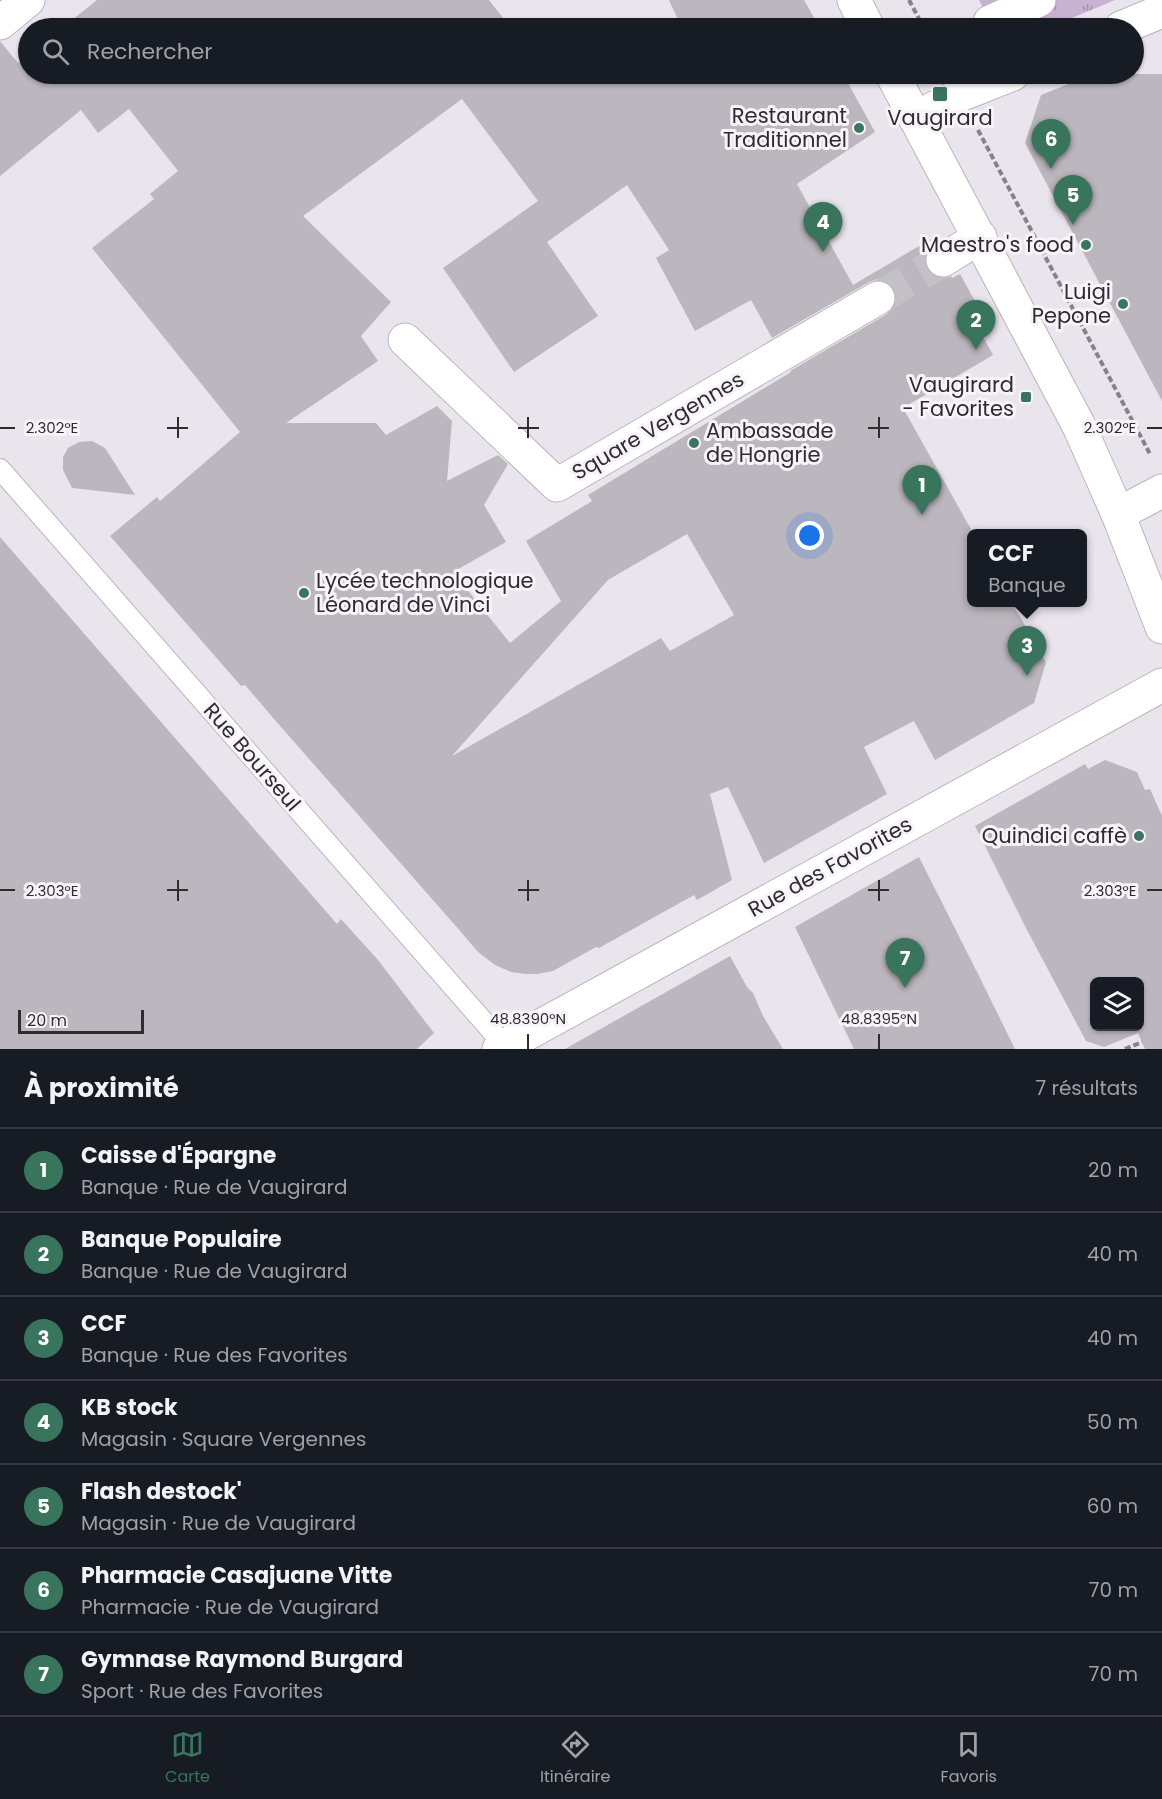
<!DOCTYPE html>
<html lang="fr">
<head>
<meta charset="utf-8">
<style>
  :root { --surface:#171b24; --page:#20242c; --text:#f1f3f6; --muted:#9ea1a6; --line:#363941; --accent:#39745d }
  body { margin:0; font-family:Poppins,sans-serif; background:var(--page); color:var(--text) }
  .controls { position:absolute; right:18px; bottom:18px; display:grid; overflow:hidden; border-radius:9px; box-shadow:0 2px 4px #0004 }
  .controls button { width:54px; height:54px; display:grid; place-items:center; padding:0; border:0; border-bottom:2px solid var(--line); background:var(--surface); color:var(--text); font:30px sans-serif }
  .scale { position:absolute; left:18px; bottom:15px; width:126px; box-sizing:border-box; padding-left:6px; border:3px solid #2e2c2f; border-top:0; font-size:16px; line-height:21px; white-space:nowrap; color:#2e2c2f; -webkit-text-stroke:4px #f8f2fa; paint-order:stroke }
  .you { position:absolute; left:810px; top:536px; width:21px; height:21px; margin:-15px; border:4px solid #fff; border-radius:50%; background:#1a73e8; box-shadow:0 0 0 9px #1a73e833 }
  .badge { display:grid; place-items:center; width:39px; height:39px; border-radius:50%; background:var(--accent); color:#fff; font-size:20px; font-weight:700 }
  .pin { position:absolute; translate:-50% -50px; filter:drop-shadow(0 2px 3px #0008) }
  .pin::after { content:''; position:absolute; top:32px; width:21px; height:18px; background:inherit; clip-path:polygon(0 0,100% 0,50% 100%) }
  .popup { position:absolute; left:967px; top:529px; width:120px; height:78px; box-sizing:border-box; display:grid; place-content:center; border-radius:9px; background:var(--surface); filter:drop-shadow(0 2px 4px #0005); font-size:20px; white-space:nowrap; color:var(--muted) }
  .popup b { font-size:22px; color:var(--text) }
  .popup::after { content:''; position:absolute; left:50%; top:100%; margin-left:-12px; border:12px solid transparent; border-top-color:var(--surface) }
  .list { margin:0; padding:0; list-style:none }
  h2 { display:flex; justify-content:space-between; align-items:center; height:78px; margin:0; padding:0 24px; font-size:26px }
  h2 small { font-size:20px; font-weight:400; color:var(--muted) }
  .list li { display:grid; grid-template-columns:39px 1fr auto; gap:18px; align-items:center; box-sizing:border-box; height:84px; padding:0 24px; border-top:2px solid var(--line) }
  .list b { display:block; font-size:22px; white-space:nowrap }
  .list p { margin:0; font-size:20px; white-space:nowrap; color:var(--muted) }
  .list em { font-size:20px; font-style:normal; color:var(--muted) }
  .icon { flex:none; width:33px; height:33px; fill:none; stroke:currentColor; stroke-width:2; stroke-linecap:round; stroke-linejoin:round }
  .map { position:relative; flex:none; width:1162px; height:1049px; overflow:hidden }
  .search { position:absolute; background:var(--surface); box-shadow:0 2px 4px #0004; left:18px; right:18px; top:18px; height:66px; display:flex; align-items:center; gap:15px; box-sizing:border-box; padding:0 21px; border-radius:33px; color:var(--muted); font-size:22px }
  .sheet { height:666px; background:var(--surface) }
  nav { display:flex; justify-content:space-around; align-items:center; box-sizing:border-box; height:84px; border-top:2px solid var(--line); background:var(--surface); font-size:16px; color:var(--muted) }
  nav a { display:grid; justify-items:center; gap:3px }
  nav .on { color:var(--accent) }
  .map>svg:first-child { display:block }
  .park { fill:url(#park-tufts) }
  .building { fill:#bcb7be; fill-rule:evenodd }
  .lines { fill:none; stroke-linecap:round; stroke-linejoin:round }
  .street-tunnel { stroke:#c4c0c7; stroke-width:33; stroke-dasharray:33 16; stroke-linecap:butt }
  .lane-casing { stroke:#bab5bc; stroke-width:22 }
  .street-casing { stroke:#bab5bc; stroke-width:35 }
  .secondary-casing { stroke:#bab5bc; stroke-width:35 }
  .path { stroke:#868288; stroke-width:4; stroke-dasharray:6 3; stroke-linecap:butt }
  .lane { stroke:#fff; stroke-width:20 }
  .street { stroke:#fff; stroke-width:33 }
  .secondary { stroke:#fff; stroke-width:33 }
  .ticks { fill:none; stroke:#2e2c2f; stroke-width:2 }
  .poi-dot { fill:#39745d; stroke:#f8f2fa; stroke-width:2 }
  .labels { text-anchor:middle; stroke-width:6; stroke-linejoin:round; paint-order:stroke }
  .poi-label { font-size:21px; fill:#2e2c2f; stroke:#f8f2fa; text-anchor:end }
  .street-label { font-size:21px; fill:#2e2c2f; stroke:#f8f2fa }
  .ticks-label { font-size:15px; text-anchor:middle; fill:#2e2c2f; stroke:#f8f2fa; stroke-width:6; stroke-linejoin:round; paint-order:stroke }
</style>
</head>
<body>
<div class="map">
<svg width="1162" height="1049" viewBox="0 0 1162 1049">
  <defs>
    <pattern id="park-tufts" width="24" height="20" patternUnits="userSpaceOnUse" patternTransform="scale(1.5)"><rect width="24" height="20" fill="#c8b1d1"/><path d="M3 7l-1-3M5 7V3M7 7l1-3M15 17l-1-3M17 17v-4M19 17l1-3" fill="none" stroke="#a390aa"/></pattern>
  </defs>
  <rect width="100%" height="100%" fill="#eae5ed"/>
  <polygon class="park" points="979,0 1115,0 1048,28 994,28"/>
  <g class="building">
    <polygon points="97,0 489,0 511,28 62,28"/>
    <polygon points="669,0 804,0 820,28 669,28 680,24"/>
    <path d="M0,41L18,63L28,55V74H545L552,83L572,74H843L875,132L797,184L853,285L931,239L934,244L927,251L924,260L927,270L934,276L943,279L951,276L952,278L960,274L985,319L976,324L993,355L903,408L972,531V603H1012L1046,662L1034,703L935,760L914,721L864,747L887,794L764,863L728,787L710,794L732,880L697,900L694,895L599,948L596,947L553,971L537,974H525L511,972L495,965L478,952L461,932L274,719L245,685L241,686L110,536L157,497L160,501L240,432L92,248L154,199L150,194L178,171L129,109L98,133L81,110L0,176ZM462,99L538,201L443,268L514,372L598,316L547,242L627,185L669,250L656,258L695,331L751,300L772,338L869,282L877,279L888,282L894,289L897,297L894,307L887,314L790,371L791,372L588,495L592,501L526,541L561,601L510,643L453,572L506,542L484,505L508,464L498,455L447,481L452,421L437,406L386,435L376,423H286L378,361L361,336L391,302L303,216ZM687,534L734,615L670,651L661,638L452,756L608,580Z"/>
    <polygon points="1093,74 1162,74 1162,401 1025,143 1041,95"/>
    <polygon points="92,441 105,448 135,495 72,488 63,470 63,457 68,448 79,442"/>
    <polygon points="0,537 337,924 341,919 378,960 434,1033 417,1049 0,1049"/>
    <path d="M1105,760L1137,772L1145,790L1150,789L1162,816V1049H1145L1138,1033L1104,1047L1086,1041L1027,930L975,826L1085,764L1088,769ZM1095,981H1140V1026H1095Z"/>
    <polygon points="919,857 980,978 1015,1049 854,1049 795,927"/>
    <polygon points="730,956 747,987 753,993 763,1016 783,1049 565,1049"/>
  </g>
  <g class="lines">
    <polyline class="street-tunnel" points="878,298 943,260"/>
    <g class="lane-casing">
      <polyline id="lane" points="0,469 505,1046"/>
    </g>
    <g class="street-casing">
      <g id="street">
        <polyline points="990,22 1039,0"/>
        <polyline points="0,23 28,0"/>
        <polyline points="1121,28 1162,11"/>
        <polyline points="915,118 960,95 1013,74"/>
        <polyline points="943,260 980,237"/>
        <polyline points="405,340 557,485 878,298"/>
        <polyline points="1118,514 1162,491"/>
        <polyline points="499,1049 1162,685"/>
      </g>
    </g>
    <g class="secondary-casing">
      <g id="secondary">
        <polyline points="854,0 868,28"/>
        <polyline points="892,74 1079,426 1118,514 1162,627"/>
      </g>
    </g>
    <g class="path">
      <polyline points="909,0 924,28"/>
      <polyline points="978,130 1150,454"/>
      <polyline points="1125,1049 1142,1042"/>
    </g>
    <use href="#lane" class="lane"/>
    <use href="#street" class="street"/>
    <use href="#secondary" class="secondary"/>
  </g>
  <path class="ticks" d="M178,417V438M528,417V438M879,417V438M0,428H15M167,428H188M518,428H539M868,428H889M1147,428H1162M178,880V901M528,880V901M879,880V901M0,890H15M167,890H188M518,890H539M868,890H889M1147,890H1162M528,1034V1049M879,1034V1049"/>
  <g class="poi-dot">
    <rect x="932" y="86" width="16" height="16" rx="3"/>
    <circle cx="859" cy="128" r="6"/>
    <circle cx="1086" cy="245" r="6"/>
    <circle cx="1123" cy="304" r="6"/>
    <rect x="1020" y="391" width="12" height="12" rx="3"/>
    <circle cx="694" cy="443" r="6"/>
    <circle cx="304" cy="593" r="6"/>
    <circle cx="1139" cy="836" r="6"/>
  </g>
  <g class="labels">
    <g class="poi-label">
      <text x="847" y="123">Restaurant<tspan x="847" dy="24">Traditionnel</tspan></text>
      <text x="940" y="125" text-anchor="middle">Vaugirard</text>
      <text x="1074" y="252">Maestro's food</text>
      <text x="1111" y="299">Luigi<tspan x="1111" dy="24">Pepone</tspan></text>
      <text x="1014" y="392">Vaugirard<tspan x="1014" dy="24">- Favorites</tspan></text>
      <text x="706" y="438" text-anchor="start">Ambassade<tspan x="706" dy="24">de Hongrie</tspan></text>
      <text x="316" y="588" text-anchor="start">Lycée technologique<tspan x="316" dy="24">Léonard de Vinci</tspan></text>
      <text x="1127" y="843">Quindici caffè</text>
    </g>
    <g class="street-label">
      <text transform="translate(658 426) rotate(-30)" y="7">Square Vergennes</text>
      <text transform="translate(252 757) rotate(49)" y="7">Rue Bourseul</text>
      <text transform="translate(830 867) rotate(-29)" y="7">Rue des Favorites</text>
    </g>
  </g>
  <g class="ticks-label">
    <text x="52" y="433">2.302°E</text>
    <text x="1110" y="433">2.302°E</text>
    <text x="1110" y="896">2.303°E</text>
    <text x="52" y="896">2.303°E</text>
    <text x="528" y="1024">48.8390°N</text>
    <text x="879" y="1024">48.8395°N</text>
  </g>
</svg>
<div class="controls">
<button><svg class="icon" aria-label="layers" viewBox="0 0 24 24"><path d="M12 4l9 5-9 5-9-5zM3 14l9 5 9-5"/></svg></button>
</div>
<div class="scale">20 m</div>
<div class="you"></div>
<div class="pin badge" style="left:922px;top:515px">1</div>
<div class="pin badge" style="left:976px;top:350px">2</div>
<div class="pin badge" style="left:1027px;top:676px">3</div>
<div class="popup"><b>CCF</b>Banque</div>
<div class="pin badge" style="left:823px;top:252px">4</div>
<div class="pin badge" style="left:1073px;top:225px">5</div>
<div class="pin badge" style="left:1051px;top:169px">6</div>
<div class="pin badge" style="left:905px;top:988px">7</div>
<div class="search"><svg class="icon" aria-label="search" viewBox="0 0 24 24"><circle cx="10" cy="10" r="6"/><path d="M15 15l6 6"/></svg>Rechercher</div>
</div>
<section class="sheet">
<h2>À proximité<small>7 résultats</small></h2>
<ul class="list">
<li><span class="badge">1</span><div><b>Caisse d'Épargne</b><p>Banque · Rue de Vaugirard</p></div><em>20 m</em></li>
<li><span class="badge">2</span><div><b>Banque Populaire</b><p>Banque · Rue de Vaugirard</p></div><em>40 m</em></li>
<li><span class="badge">3</span><div><b>CCF</b><p>Banque · Rue des Favorites</p></div><em>40 m</em></li>
<li><span class="badge">4</span><div><b>KB stock</b><p>Magasin · Square Vergennes</p></div><em>50 m</em></li>
<li><span class="badge">5</span><div><b>Flash destock'</b><p>Magasin · Rue de Vaugirard</p></div><em>60 m</em></li>
<li><span class="badge">6</span><div><b>Pharmacie Casajuane Vitte</b><p>Pharmacie · Rue de Vaugirard</p></div><em>70 m</em></li>
<li><span class="badge">7</span><div><b>Gymnase Raymond Burgard</b><p>Sport · Rue des Favorites</p></div><em>70 m</em></li>
</ul>
</section>
<nav>
<a class="on"><svg class="icon" aria-label="map" viewBox="0 0 24 24"><path d="M3 6l6-2 6 2 6-2v14l-6 2-6-2-6 2zM9 4v14M15 6v14"/></svg>Carte</a>
<a><svg class="icon" aria-label="directions" viewBox="0 0 24 24"><path d="M12 3l9 9-9 9-9-9zM9 14v-3h6M13 9l2 2-2 2"/></svg>Itinéraire</a>
<a><svg class="icon" aria-label="saved" viewBox="0 0 24 24"><path d="M7 4h10v16l-5-4-5 4z"/></svg>Favoris</a>
</nav>
</body>
</html>
